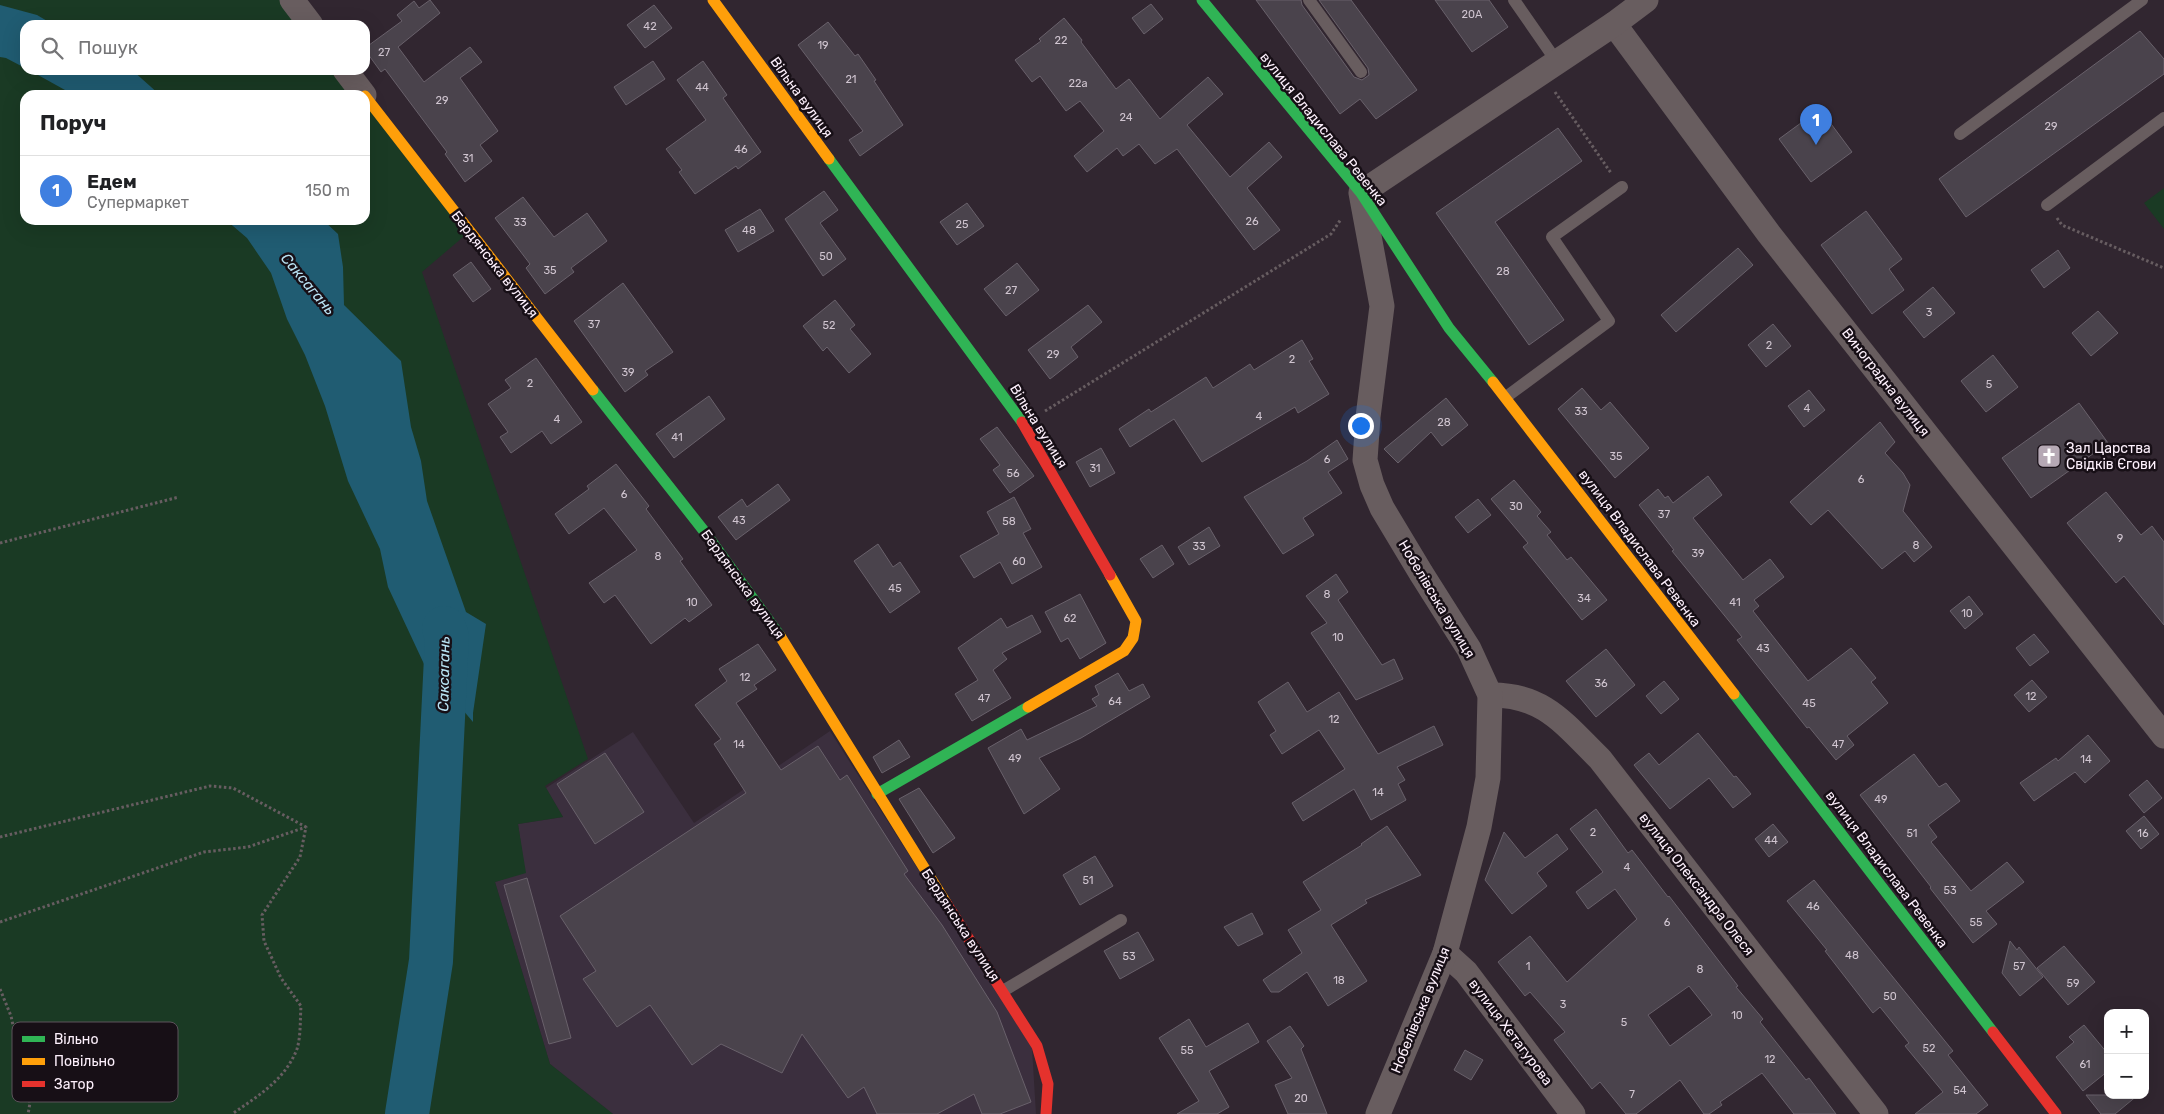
<!DOCTYPE html>
<html lang="uk">
<head>
<meta charset="utf-8">
<style>
  :root { --surface:#fff; --page:#f2f2f2; --text:#202124; --muted:#757577; --line:#e0e0e0; --accent:#645e65 }
  body { margin:0; font-family:Rubik,sans-serif; background:var(--page); color:var(--text) }
  .controls { position:absolute; right:15px; bottom:15px; display:grid; overflow:hidden; border-radius:10px; box-shadow:0 5px 20px #0002 }
  .controls button { width:45px; height:45px; display:grid; place-items:center; padding:0; border:0; border-bottom:1px solid var(--line); background:var(--surface); color:var(--text); font:25px sans-serif }
  .you { position:absolute; left:1360px; top:425px; width:18px; height:18px; margin:-12px; border:4px solid #fff; border-radius:50%; background:#1a73e8; box-shadow:0 0 0 8px #1a73e833 }
  .badge { display:grid; place-items:center; width:32px; height:32px; border-radius:50%; background:var(--accent); color:#fff; font-size:16px; font-weight:700 }
  .pin { position:absolute; translate:-50% -41px; filter:drop-shadow(0 1px 2px #0008) }
  .pin::after { content:''; position:absolute; top:26px; width:18px; height:15px; background:inherit; clip-path:polygon(0 0,100% 0,50% 100%) }
  .list { margin:0; padding:0; list-style:none }
  h2 { display:flex; justify-content:space-between; align-items:center; height:65px; margin:0; padding:0 20px; font-size:21px }
  h2 small { font-size:16px; font-weight:400; color:var(--muted) }
  .list li { display:grid; grid-template-columns:32px 1fr auto; gap:15px; align-items:center; box-sizing:border-box; height:70px; padding:0 20px; border-top:1px solid var(--line) }
  .list b { display:block; font-size:19px; white-space:nowrap }
  .list p { margin:0; font-size:16px; white-space:nowrap; color:var(--muted) }
  .list em { font-size:16px; font-style:normal; color:var(--muted) }
  .icon { flex:none; width:28px; height:28px; fill:none; stroke:currentColor; stroke-width:2; stroke-linecap:round; stroke-linejoin:round }
  .map { position:relative; flex:none; width:2164px; height:1114px; overflow:hidden }
  .search { position:absolute; background:var(--surface); box-shadow:0 5px 20px #0002; left:20px; top:20px; width:350px; height:55px; display:flex; align-items:center; gap:12px; box-sizing:border-box; padding:0 18px; border-radius:15px; color:var(--muted); font-size:19px }
  .panel { position:absolute; background:var(--surface); box-shadow:0 5px 20px #0002; left:20px; top:90px; width:350px; height:135px; border-radius:15px }
  .map>svg:first-child { display:block }
  .industrial { fill:#3b2f3e }
  .green { fill:#1a3a24 }
  .water { fill:#205c72 }
  .lines { fill:none; stroke-linecap:round; stroke-linejoin:round }
  .river { stroke:#205c72; stroke-width:44 }
  .building { fill:#4a434c; stroke:#69616b; fill-rule:evenodd }
  .path { stroke:#675d61; stroke-width:3; stroke-dasharray:2.5 2.5; stroke-linecap:butt }
  .lane { stroke:#685d5f; stroke-width:12 }
  .street { stroke:#685d5f; stroke-width:25 }
  .fast { stroke:#30b455; stroke-width:11 }
  .slow { stroke:#ff9f0a; stroke-width:11 }
  .jam { stroke:#e5322d; stroke-width:11 }
  .labels { text-anchor:middle; stroke-width:5; stroke-linejoin:round; paint-order:stroke }
  .number-label { font-size:11px; fill:#d0c5d0 }
  .street-label { font-size:14px; fill:#fdf0fc; stroke:#170f16 }
  .poi-label { font-size:14px; fill:#fdf0fc; stroke:#170f16; text-anchor:start }
  .water-label { font-size:15px; font-style:italic; fill:#b9e3f4; stroke:#170f16 }
  .key { fill:#170f16; stroke:#5c525b; stroke-width:1 }
  .key-label { font-size:14px; fill:#fdf0fc }
</style>
</head>
<body>
<div class="map">
<svg width="2164" height="1114" viewBox="0 0 2164 1114">
  <rect width="100%" height="100%" fill="#312630"/>
  <polygon class="industrial" points="830,731 1032,1048 1036,1114 613,1114 550,1064 495,882 525,872 518,824 563,817 546,788 633,732 694,823"/>
  <g class="green">
    <polygon points="0,0 292,0 311,25 25,25 25,70 345,70 364,95 25,95 25,220 365,220 365,96 469,232 422,272 588,759 545,786 563,817 518,824 526,873 495,882 550,1064 613,1114 0,1114"/>
    <polygon points="2164,188 2164,229 2144,203"/>
  </g>
  <g class="water">
    <polygon points="0,5 37,15 54,25 25,25 25,68 6,58 0,57"/>
    <polygon points="29,70 132,70 160,95 74,95"/>
    <polygon points="226,220 323,220 338,234 343,267 344,305 401,361 411,427 421,461 427,501 466,612 486,624 473,713 473,722 424,664 388,587 380,549 348,481 325,406 305,355 287,319 271,273 247,238"/>
  </g>
  <g class="lines">
    <polyline class="river" points="407,1114 431,961 447,637 444,628"/>
  </g>
  <g class="building">
    <polygon points="430,0 440,13 398,47 424,82 470,47 482,62 460,78 498,131 480,145 492,161 465,182 445,154 447,152 385,69 381,72 365,50 365,48 402,21 397,15 414,1 419,8"/>
    <polygon points="1256,0 1301,0 1302,5 1354,77 1362,80 1369,75 1368,68 1319,0 1351,0 1417,90 1376,119 1360,99 1340,114"/>
    <polygon points="1435,0 1489,0 1508,27 1472,52"/>
    <polygon points="1151,4 1163,19 1144,34 1132,18"/>
    <polygon points="654,5 672,28 645,48 627,25"/>
    <polygon points="1064,18 1082,40 1081,42 1116,89 1129,79 1160,119 1208,77 1223,94 1187,125 1230,177 1269,142 1282,157 1247,188 1280,230 1254,250 1177,149 1155,164 1139,144 1123,156 1117,148 1087,172 1074,156 1104,131 1080,101 1066,111 1040,76 1032,82 1015,60 1041,41 1039,39"/>
    <polygon points="828,22 855,56 858,54 876,80 874,81 903,125 860,156 849,140 863,131 798,45"/>
    <polygon points="2140,31 2164,59 2164,74 1966,217 1939,179"/>
    <polygon points="653,61 665,79 626,105 614,87"/>
    <polygon points="703,61 727,95 723,98 761,152 738,169 736,166 695,194 679,172 682,170 666,149 706,120 677,80"/>
    <polygon points="1820,109 1852,152 1811,182 1779,139"/>
    <polygon points="1558,128 1582,161 1495,222 1564,320 1529,345 1436,213"/>
    <polygon points="824,191 838,210 820,223 846,259 823,276 785,219"/>
    <polygon points="523,197 554,237 587,213 607,241 571,268 574,272 545,294 526,268 530,264 495,218"/>
    <polygon points="967,203 984,226 957,245 940,222"/>
    <polygon points="760,209 774,231 738,252 725,230"/>
    <polygon points="1866,211 1902,259 1889,269 1904,290 1872,314 1821,245"/>
    <polygon points="1738,248 1753,265 1676,332 1661,315"/>
    <polygon points="2058,250 2070,268 2044,288 2031,270"/>
    <polygon points="471,262 491,289 473,302 453,275"/>
    <polygon points="1017,263 1039,290 1006,316 984,289"/>
    <polygon points="623,283 673,352 645,371 648,375 625,392 574,321"/>
    <polygon points="1933,287 1955,313 1924,338 1903,312"/>
    <polygon points="835,300 855,325 850,329 871,354 849,373 827,347 823,351 803,326"/>
    <polygon points="1088,305 1102,322 1071,347 1078,357 1050,379 1028,350"/>
    <polygon points="2098,311 2118,333 2091,356 2072,333"/>
    <polygon points="1773,324 1791,346 1766,367 1748,345"/>
    <polygon points="1302,340 1313,359 1309,361 1329,394 1298,413 1295,407 1202,462 1174,419 1130,447 1119,429 1149,409 1151,412 1206,377 1213,388 1250,364 1254,370"/>
    <polygon points="1993,355 2018,387 1986,412 1961,381"/>
    <polygon points="536,358 582,422 551,444 542,431 511,453 500,437 508,432 488,404 511,388 505,380"/>
    <polygon points="1582,388 1601,410 1610,402 1649,448 1615,478 1558,409"/>
    <polygon points="1809,390 1825,410 1804,427 1788,406"/>
    <polygon points="709,396 725,419 674,458 656,434"/>
    <polygon points="1446,398 1468,425 1442,446 1431,432 1398,463 1384,449"/>
    <polygon points="2079,403 2108,443 2031,498 2002,458"/>
    <polygon points="1880,422 1895,442 1885,453 1903,473 1910,485 1903,511 1932,547 1914,562 1905,551 1882,569 1828,510 1811,525 1790,502"/>
    <polygon points="997,427 1034,476 1010,493 993,470 1000,465 980,439"/>
    <polygon points="1337,440 1348,459 1328,472 1342,493 1303,518 1314,535 1283,554 1244,497 1307,461"/>
    <polygon points="1101,448 1115,473 1090,487 1076,462"/>
    <polygon points="616,464 649,506 646,509 683,559 680,561 712,605 689,622 685,618 651,644 615,595 604,603 589,583 637,550 604,508 569,534 555,514 589,489 587,486"/>
    <polygon points="1708,476 1722,495 1693,518 1743,580 1770,559 1784,577 1754,600 1759,606 1753,611 1808,681 1851,648 1876,678 1871,682 1888,703 1847,736 1854,745 1836,760 1809,727 1807,728 1737,640 1742,637 1672,551 1674,550 1639,505 1658,489 1665,498 1668,496 1673,503"/>
    <polygon points="1514,480 1541,512 1537,516 1551,532 1547,535 1567,560 1571,557 1607,600 1582,620 1523,547 1528,543 1491,499"/>
    <polygon points="778,484 790,500 736,540 718,517 742,499 747,507"/>
    <polygon points="2106,492 2141,535 2152,526 2164,542 2164,625 2124,576 2116,583 2067,523"/>
    <polygon points="1014,497 1031,529 1023,533 1042,567 1012,584 1000,562 974,578 960,556 999,534 987,512"/>
    <polygon points="1478,499 1491,515 1468,533 1455,517"/>
    <polygon points="1209,527 1220,546 1189,565 1178,547"/>
    <polygon points="878,544 893,567 900,562 920,592 890,613 854,561"/>
    <polygon points="1162,545 1174,564 1153,578 1140,559"/>
    <polygon points="1336,574 1348,592 1338,600 1382,665 1394,659 1403,679 1356,700 1311,633 1327,623 1306,596"/>
    <polygon points="1080,594 1106,643 1080,659 1068,638 1061,642 1045,612"/>
    <polygon points="1969,596 1983,614 1965,629 1950,611"/>
    <polygon points="1032,615 1041,632 1002,653 1007,659 993,670 1011,698 972,721 955,694 978,680 958,648 1001,618 1007,628"/>
    <polygon points="2034,634 2049,652 2030,666 2016,648"/>
    <polygon points="758,644 776,670 754,685 757,689 736,703 781,770 818,746 840,780 847,775 908,871 904,874 942,925 997,1012 1031,1102 1000,1114 982,1114 974,1094 937,1114 877,1114 864,1087 848,1098 802,1034 782,1073 721,1044 692,1065 650,1005 617,1027 583,979 596,971 560,916 746,793 714,744 721,739 695,705 727,681 719,669"/>
    <polygon points="1606,649 1635,685 1596,717 1566,681"/>
    <polygon points="1118,673 1129,691 1143,684 1150,697 1081,738 1039,758 1060,789 1024,814 988,748 1021,729 1027,740 1097,706 1092,699 1099,695 1095,686"/>
    <polygon points="2032,680 2047,697 2029,712 2014,695"/>
    <polygon points="1664,681 1679,699 1661,714 1646,696"/>
    <polygon points="1288,682 1307,712 1339,692 1378,754 1434,726 1443,745 1397,767 1405,780 1398,784 1406,800 1371,820 1354,789 1303,821 1292,803 1345,769 1319,730 1282,754 1270,735 1276,731 1258,702"/>
    <polygon points="1698,733 1734,777 1736,776 1751,794 1733,808 1709,778 1670,809 1634,765 1649,753 1659,765"/>
    <polygon points="2088,735 2110,761 2085,783 2075,772 2034,801 2020,783 2056,758 2058,761"/>
    <polygon points="899,740 910,757 882,773 873,757"/>
    <polygon points="605,753 644,812 595,844 557,784"/>
    <polygon points="1914,754 1939,787 1946,783 1960,801 1928,825 1937,837 1931,842 1971,891 2007,862 2024,882 1986,911 1997,924 1973,943 1930,888 1931,887 1860,795"/>
    <polygon points="2147,780 2162,798 2144,813 2129,795"/>
    <polygon points="919,788 955,838 933,853 899,799"/>
    <path d="M1596,809L1628,853L1632,850L1668,897L1669,896L1738,986L1736,987L1763,1019L1760,1022L1806,1080L1809,1078L1836,1114H1794L1762,1073L1720,1102L1722,1105L1709,1114H1704L1680,1080L1636,1114H1626L1600,1082L1592,1089L1554,1040L1565,1032L1530,992L1525,996L1498,962L1530,936L1567,982L1637,919L1615,889L1588,909L1576,892L1603,872L1570,829ZM1689,986L1712,1015L1670,1046L1648,1015Z"/>
    <polygon points="2144,816 2159,834 2141,849 2126,831"/>
    <polygon points="1773,824 1788,842 1769,857 1755,839"/>
    <polygon points="1387,826 1421,875 1365,900 1367,903 1331,925 1367,981 1328,1006 1307,972 1279,992 1271,992 1263,980 1302,953 1288,930 1321,910 1303,882 1362,845 1361,844"/>
    <polygon points="1504,832 1525,858 1557,834 1568,849 1537,873 1547,886 1512,914 1485,880"/>
    <polygon points="1095,856 1113,886 1080,905 1063,875"/>
    <polygon points="527,878 571,1038 549,1044 504,885"/>
    <polygon points="1814,880 1953,1051 1948,1055 1988,1105 1976,1114 1915,1114 1943,1092 1905,1046 1909,1043 1880,1007 1873,1013 1825,951 1827,950 1787,901"/>
    <polygon points="1252,913 1263,934 1238,946 1224,927"/>
    <polygon points="1138,932 1154,960 1120,979 1104,951"/>
    <polygon points="2010,941 2017,950 2019,947 2043,977 2020,996 2002,973"/>
    <polygon points="2064,946 2095,982 2068,1005 2037,968"/>
    <polygon points="1189,1019 1206,1047 1248,1023 1259,1042 1209,1071 1229,1107 1217,1114 1177,1114 1199,1101 1159,1038"/>
    <polygon points="2084,1025 2108,1054 2108,1071 2083,1091 2056,1057 2074,1042 2069,1037"/>
    <polygon points="1290,1026 1304,1046 1301,1049 1327,1114 1288,1114 1275,1085 1292,1078 1267,1041"/>
    <polygon points="1465,1050 1483,1060 1471,1080 1454,1070"/>
    <polygon points="2086,1095 2138,1095 2115,1114 2101,1114"/>
  </g>
  <g class="lines">
    <g class="path">
      <polyline points="1555,92 1611,173"/>
      <polyline points="2057,218 2062,225 2164,268"/>
      <polyline points="1045,411 1331,234 1341,219"/>
      <polyline points="0,543 179,497"/>
      <path d="M0,837L210,786L233,788L306,827L300,857L262,915L264,941L281,978L301,1006C300,1019 301,1036 297,1049C285,1080 258,1096 232,1114"/>
      <polyline points="0,922 204,852 248,847 306,827"/>
      <polyline points="0,989 11,1016 30,1103 28,1114"/>
    </g>
    <g class="lane">
      <polyline points="1309,0 1361,72"/>
      <polyline points="1514,0 1557,62"/>
      <polyline points="1960,134 2142,0"/>
      <polyline points="2047,205 2164,118"/>
      <polyline points="1506,397 1609,321 1552,237 1622,187"/>
      <polyline points="1003,991 1121,920"/>
    </g>
    <g class="street">
      <polyline points="292,0 311,25"/>
      <polyline points="1614,24 1769,234 2164,736"/>
      <polyline points="345,70 364,95"/>
      <path d="M1490,695C1544,694 1565,725 1600,759L1876,1114"/>
      <polyline points="1445,953 1466,972 1573,1114"/>
      <polyline points="1378,1114 1445,953 1479,827 1488,778 1490,695 1469,649 1421,573 1382,508 1372,485 1365,460 1368,417 1382,306 1361,193 1614,24 1646,0"/>
    </g>
    <g class="fast">
      <polyline points="1202,0 1361,193 1449,328 1493,382"/>
      <polyline points="829,159 1022,422"/>
      <polyline points="593,390 704,531 780,636"/>
      <polyline points="1734,694 1993,1032"/>
      <polyline points="877,794 1028,707"/>
    </g>
    <g class="slow">
      <polyline points="713,0 829,159"/>
      <polyline points="365,96 593,390"/>
      <polyline points="1493,382 1734,694"/>
      <polyline points="780,636 946,903"/>
      <polyline points="1028,707 1124,651 1133,638 1136,621 1110,575"/>
    </g>
    <g class="jam">
      <polyline points="1022,422 1110,575"/>
      <polyline points="946,903 1037,1046 1048,1084 1046,1114"/>
      <polyline points="1993,1032 2056,1114"/>
    </g>
  </g>
  <defs>
    <g id="church-square" transform="scale(1.25)"><rect x="-9" y="-9" width="18" height="18" rx="4" fill="#b6a9b5" stroke="#170f16"/><path d="M-1.2-6h2.4v3.5h3.3v2.4h-3.3V6h-2.4V-.1h-3.3v-2.4h3.3Z" fill="#fff"/></g>
  </defs>
  <g fill-rule="evenodd">
    <use href="#church-square" x="2049" y="456"/>
  </g>
  <g class="labels">
    <g class="number-label">
      <text x="1472" y="18">20А</text>
      <text x="650" y="30">42</text>
      <text x="1061" y="44">22</text>
      <text x="823" y="49">19</text>
      <text x="384" y="56">27</text>
      <text x="851" y="83">21</text>
      <text x="1078" y="87">22а</text>
      <text x="702" y="91">44</text>
      <text x="442" y="104">29</text>
      <text x="1126" y="121">24</text>
      <text x="2051" y="130">29</text>
      <text x="741" y="153">46</text>
      <text x="468" y="162">31</text>
      <text x="1252" y="225">26</text>
      <text x="520" y="226">33</text>
      <text x="962" y="228">25</text>
      <text x="749" y="234">48</text>
      <text x="826" y="260">50</text>
      <text x="550" y="274">35</text>
      <text x="1503" y="275">28</text>
      <text x="1011" y="294">27</text>
      <text x="1929" y="316">3</text>
      <text x="594" y="328">37</text>
      <text x="829" y="329">52</text>
      <text x="1769" y="349">2</text>
      <text x="1053" y="358">29</text>
      <text x="1292" y="363">2</text>
      <text x="628" y="376">39</text>
      <text x="530" y="387">2</text>
      <text x="1989" y="388">5</text>
      <text x="1807" y="412">4</text>
      <text x="1581" y="415">33</text>
      <text x="1259" y="420">4</text>
      <text x="557" y="423">4</text>
      <text x="1444" y="426">28</text>
      <text x="677" y="441">41</text>
      <text x="1616" y="460">35</text>
      <text x="1327" y="463">6</text>
      <text x="1095" y="472">31</text>
      <text x="1013" y="477">56</text>
      <text x="1861" y="483">6</text>
      <text x="624" y="498">6</text>
      <text x="1516" y="510">30</text>
      <text x="1664" y="518">37</text>
      <text x="739" y="524">43</text>
      <text x="1009" y="525">58</text>
      <text x="2120" y="542">9</text>
      <text x="1916" y="549">8</text>
      <text x="1199" y="550">33</text>
      <text x="1698" y="557">39</text>
      <text x="658" y="560">8</text>
      <text x="1019" y="565">60</text>
      <text x="895" y="592">45</text>
      <text x="1327" y="598">8</text>
      <text x="1584" y="602">34</text>
      <text x="692" y="606">10</text>
      <text x="1735" y="606">41</text>
      <text x="1967" y="617">10</text>
      <text x="1070" y="622">62</text>
      <text x="1338" y="641">10</text>
      <text x="1763" y="652">43</text>
      <text x="745" y="681">12</text>
      <text x="1601" y="687">36</text>
      <text x="2031" y="700">12</text>
      <text x="984" y="702">47</text>
      <text x="1115" y="705">64</text>
      <text x="1809" y="707">45</text>
      <text x="1334" y="723">12</text>
      <text x="739" y="748">14</text>
      <text x="1838" y="748">47</text>
      <text x="1015" y="762">49</text>
      <text x="2086" y="763">14</text>
      <text x="1378" y="796">14</text>
      <text x="1881" y="803">49</text>
      <text x="1593" y="836">2</text>
      <text x="1912" y="837">51</text>
      <text x="2143" y="837">16</text>
      <text x="1771" y="844">44</text>
      <text x="1627" y="871">4</text>
      <text x="1088" y="884">51</text>
      <text x="1950" y="894">53</text>
      <text x="1813" y="910">46</text>
      <text x="1667" y="926">6</text>
      <text x="1976" y="926">55</text>
      <text x="1852" y="959">48</text>
      <text x="1129" y="960">53</text>
      <text x="1528" y="970">1</text>
      <text x="2019" y="970">57</text>
      <text x="1700" y="973">8</text>
      <text x="1339" y="984">18</text>
      <text x="2073" y="987">59</text>
      <text x="1890" y="1000">50</text>
      <text x="1563" y="1008">3</text>
      <text x="1737" y="1019">10</text>
      <text x="1624" y="1026">5</text>
      <text x="1929" y="1052">52</text>
      <text x="1187" y="1054">55</text>
      <text x="1770" y="1063">12</text>
      <text x="2085" y="1068">61</text>
      <text x="1960" y="1094">54</text>
      <text x="1632" y="1098">7</text>
      <text x="1301" y="1102">20</text>
    </g>
    <g class="street-label">
      <text transform="translate(802 97) rotate(54)" y="5">Вільна вулиця</text>
      <text transform="translate(1324 129) rotate(51)" y="5">вулиця Владислава Ревенка</text>
      <text transform="translate(495 264) rotate(52)" y="5">Бердянська вулиця</text>
      <text transform="translate(1886 382) rotate(52)" y="5">Виноградна вулиця</text>
      <text transform="translate(1039 426) rotate(58)" y="5">Вільна вулиця</text>
      <text transform="translate(1640 548) rotate(53)" y="5">вулиця Владислава Ревенка</text>
      <text transform="translate(743 584) rotate(54)" y="5">Бердянська вулиця</text>
      <text transform="translate(1437 599) rotate(59)" y="5">Нобелівська вулиця</text>
      <text transform="translate(1887 869) rotate(53)" y="5">вулиця Владислава Ревенка</text>
      <text transform="translate(1697 884) rotate(52)" y="5">вулиця Олександра Олеся</text>
      <text transform="translate(961 925) rotate(57)" y="5">Бердянська вулиця</text>
      <text transform="translate(1420 1010) rotate(-68)" y="5">Нобелівська вулиця</text>
      <text transform="translate(1511 1032) rotate(53)" y="5">вулиця Хетагурова</text>
    </g>
    <g class="poi-label">
      <text x="2066" y="453">Зал Царства<tspan x="2066" dy="16">Свідків Єгови</tspan></text>
    </g>
    <g class="water-label">
      <text transform="translate(308 284) rotate(50)" y="5">Саксагань</text>
      <text transform="translate(444 674) rotate(-89)" y="5">Саксагань</text>
    </g>
  </g>
  <rect x="12" y="1022" width="166" height="80" rx="8" class="key"/>
  <rect x="22" y="1036" width="23" height="6" fill="#30b455"/>
  <rect x="22" y="1058" width="23" height="7" fill="#ff9f0a"/>
  <rect x="22" y="1081" width="23" height="6" fill="#e5322d"/>
  <g class="key-label">
    <text x="54" y="1044">Вільно</text>
    <text x="54" y="1066">Повільно</text>
    <text x="54" y="1089">Затор</text>
  </g>
</svg>
<div class="controls">
<button>+</button>
<button>−</button>
</div>
<div class="you"></div>
<div class="pin badge" style="left:1816px;top:145px;background:#3f7fe0">1</div>
<div class="search"><svg class="icon" aria-label="search" viewBox="0 0 24 24"><circle cx="10" cy="10" r="6"/><path d="M15 15l6 6"/></svg>Пошук</div>
<section class="panel">
<h2>Поруч<small></small></h2>
<ul class="list">
<li><span class="badge" style="background:#3f7fe0">1</span><div><b>Едем</b><p>Супермаркет</p></div><em>150 m</em></li>
</ul>
</section>
</div>
</body>
</html>
